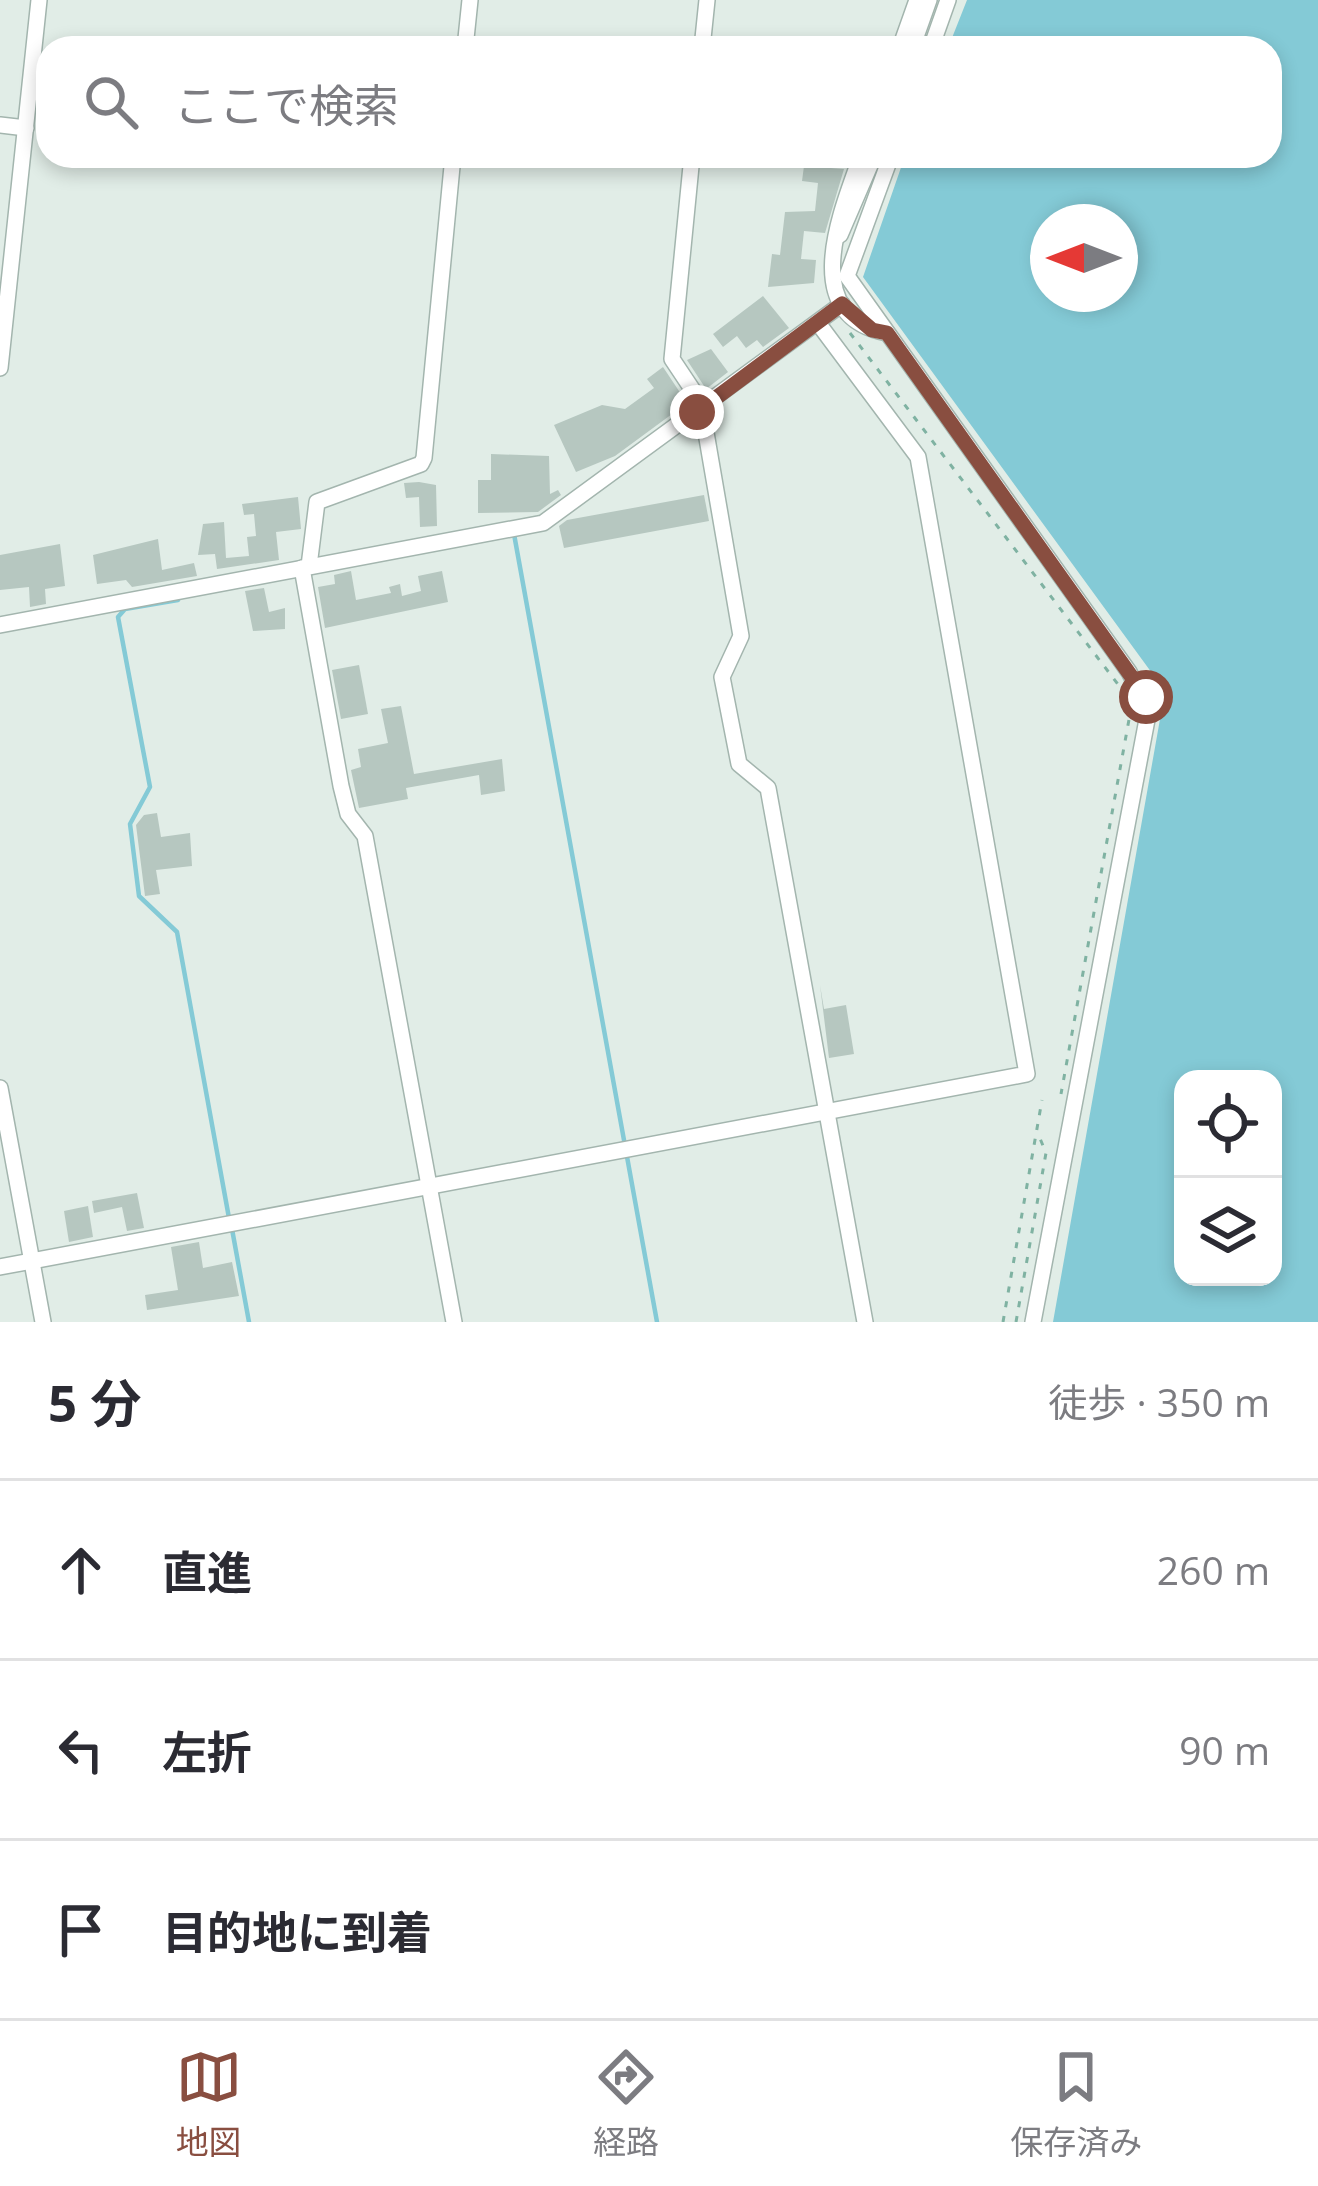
<!DOCTYPE html>
<html lang="ja">
<head>
<meta charset="utf-8">
<style>
  :root { --surface:#fff; --page:#f7f7f7; --text:#2b2b33; --muted:#7c7c81; --line:#e1e1e2; --accent:#894e40 }
  body { margin:0; font-family:"Open Sans","Noto Sans JP",sans-serif; background:var(--page); color:var(--text) }
  .controls { position:absolute; right:36px; bottom:36px; display:grid; overflow:hidden; border-radius:24px; box-shadow:0 6px 18px #0003 }
  .controls button { width:108px; height:108px; display:grid; place-items:center; padding:0; border:0; border-bottom:3px solid var(--line); background:var(--surface); color:var(--text); font:60px sans-serif }
  .compass { position:absolute; left:1030px; top:204px; width:108px; height:108px; border-radius:50%; background:var(--surface); box-shadow:0 6px 18px #0003; rotate:270deg }
  .stop { position:absolute; width:36px; height:36px; margin:-27px; border:9px solid #894e40; border-radius:50%; background:#fff }
  .stop.end { background:#894e40; border-color:#fff; box-shadow:0 3px 12px #0008 }
  .list { margin:0; padding:0; list-style:none }
  h2 { display:flex; justify-content:space-between; align-items:center; height:156px; margin:0; padding:0 48px; font-size:51px }
  h2 small { font-size:39px; font-weight:400; color:var(--muted) }
  .list li { display:grid; grid-template-columns:78px 1fr auto; gap:36px; align-items:center; box-sizing:border-box; height:180px; padding:0 48px; border-top:3px solid var(--line) }
  .list b { display:block; font-size:45px; white-space:nowrap }
  .list em { font-size:39px; font-style:normal; color:var(--muted) }
  .icon { flex:none; width:66px; height:66px; fill:none; stroke:currentColor; stroke-width:2; stroke-linecap:round; stroke-linejoin:round }
  .map { position:relative; flex:none; width:1318px; height:1322px; overflow:hidden }
  .search { position:absolute; background:var(--surface); box-shadow:0 6px 18px #0003; left:36px; right:36px; top:36px; height:132px; display:flex; align-items:center; gap:30px; box-sizing:border-box; padding:0 42px; border-radius:36px; color:var(--muted); font-size:45px }
  .sheet { height:696px; background:var(--surface) }
  nav { display:flex; justify-content:space-around; align-items:center; box-sizing:border-box; height:168px; border-top:3px solid var(--line); background:var(--surface); font-size:33px; color:var(--muted) }
  nav a { display:grid; justify-items:center; gap:6px }
  nav .on { color:var(--accent) }
  .map>svg:first-child { display:block }
  .water { fill:#84cad6; fill-rule:evenodd }
  .lines { fill:none; stroke-linecap:round; stroke-linejoin:round }
  .stream { stroke:#84cad6; stroke-width:4.5 }
  .building { fill:#b6c7c0 }
  .minor-casing { stroke:#a3b5ae; stroke-width:18 }
  .path { stroke:#7fb2a2; stroke-width:3; stroke-dasharray:6 9; stroke-linecap:butt }
  .minor { stroke:#fff; stroke-width:15 }
  .route { stroke:#894e40; stroke-width:15 }
</style>
</head>
<body>
<div class="map">
<svg width="1318" height="1322" viewBox="0 0 1318 1322">
  <rect width="100%" height="100%" fill="#e1ede7"/>
  <path class="water" d="M967,0H1318V1322H1053L1165,691L863,277L905,156H1270V48H948ZM1048,222H1120V294H1048ZM1183,1079H1273V1277H1183Z"/>
  <g class="lines">
    <g class="stream">
      <polyline points="514,534 657,1322"/>
      <polyline points="178,600 125,609 118,617 150,787 130,824 139,896 177,932 229,1218"/>
      <polyline points="232,1229 249,1322"/>
    </g>
  </g>
  <g class="building">
    <polygon points="804,166 844,169 825,233 804,231 801,259 816,260 814,283 768,287 772,254 780,255 785,212 815,211 818,183 802,181"/>
    <polygon points="763,296 789,328 763,347 757,340 746,348 737,336 723,347 713,334"/>
    <polygon points="711,349 728,372 706,389 687,360"/>
    <polygon points="663,367 687,403 615,456 576,472 554,425 602,405 625,409 654,388 647,379"/>
    <polygon points="491,454 549,456 550,494 558,490 561,495 538,512 478,513 478,480 491,480"/>
    <polygon points="419,482 436,485 437,526 420,527 419,497 406,498 404,483"/>
    <polygon points="704,495 709,521 564,548 559,526 567,520"/>
    <polygon points="298,497 301,529 276,532 279,560 217,569 215,554 198,555 203,524 224,522 226,558 249,556 247,537 256,536 254,514 244,515 242,504"/>
    <polygon points="158,539 162,570 194,563 197,576 132,587 126,580 97,584 93,555"/>
    <polygon points="60,544 65,586 45,589 46,604 30,607 29,587 0,590 0,555"/>
    <polygon points="351,571 356,600 391,593 389,587 400,584 402,596 421,591 418,576 442,571 448,602 325,628 318,587 335,584 334,575"/>
    <polygon points="264,588 269,612 285,608 285,629 253,631 245,591"/>
    <polygon points="359,665 368,714 341,719 332,670"/>
    <polygon points="401,706 414,774 502,759 505,791 481,795 479,775 406,788 408,799 359,808 351,770 361,767 358,749 388,743 381,709"/>
    <polygon points="157,813 161,837 190,833 192,866 156,870 160,894 145,896 136,825 144,815"/>
    <polygon points="820,985 824,1009 846,1005 854,1054 829,1058"/>
    <polygon points="137,1193 144,1228 127,1231 122,1207 94,1213 92,1201"/>
    <polygon points="88,1206 93,1237 69,1242 64,1211"/>
    <polygon points="199,1242 203,1268 232,1262 239,1296 147,1310 145,1295 178,1290 171,1247"/>
  </g>
  <g class="lines">
    <g class="minor-casing">
      <g id="minor">
        <polyline points="465,48 470,0"/>
        <polyline points="702,48 707,0"/>
        <polyline points="900,48 917,0"/>
        <polyline points="912,48 929,0"/>
        <polyline points="931,48 948,0"/>
        <polyline points="0,125 26,128"/>
        <polyline points="692,156 672,359 704,407"/>
        <path d="M861,156C841,212 797,316 887,333"/>
        <polyline points="891,156 847,276 1129,672 1149,709 1033,1322"/>
        <polyline points="840,235 874,156"/>
        <polyline points="0,368 39,0"/>
        <polyline points="697,412 704,421 741,636 722,677 739,764 768,788 865,1322"/>
        <polyline points="309,566 317,502 421,464 424,458 453,156"/>
        <polyline points="302,568 341,786 348,814 365,836 454,1322"/>
        <polyline points="0,625 543,523 842,304"/>
        <polyline points="0,1088 43,1322"/>
        <polyline points="0,1267 1027,1074 918,457 818,323"/>
      </g>
    </g>
    <g class="path">
      <polyline points="850,333 1120,687 1130,714 1061,1094"/>
      <polyline points="1003,1322 1042,1100"/>
      <polyline points="1016,1322 1046,1153 1039,1136"/>
    </g>
    <use href="#minor" class="minor"/>
  </g>
  <g class="lines">
    <polyline class="route" points="697,412 842,304 872,330 887,333 1146,697"/>
  </g>
</svg>
<div class="controls">
<button><svg class="icon" aria-label="locate" viewBox="0 0 24 24"><circle cx="12" cy="12" r="6"/><path d="M12 2v4M12 18v4M2 12h4M18 12h4"/></svg></button>
<button><svg class="icon" aria-label="layers" viewBox="0 0 24 24"><path d="M12 4l9 5-9 5-9-5zM3 14l9 5 9-5"/></svg></button>
</div>
<svg class="compass" viewBox="-18 -18 36 36"><path d="M0-13l5 13h-10z" fill="#e53935"/><path d="M0 13l5-13h-10z" fill="#7c7c81"/></svg>
<div class="stop" style="left:1146px;top:697px"></div>
<div class="stop end" style="left:697px;top:412px"></div>
<div class="search"><svg class="icon" aria-label="search" viewBox="0 0 24 24"><circle cx="10" cy="10" r="6"/><path d="M15 15l6 6"/></svg>ここで検索</div>
</div>
<section class="sheet">
<h2>5 分<small>徒歩 · 350 m</small></h2>
<ul class="list">
<li><svg class="icon" aria-label="ahead" viewBox="0 0 24 24"><path d="M12 20V5M6 11l6-6 6 6"/></svg><div><b>直進</b></div><em>260 m</em></li>
<li><svg class="icon" aria-label="left" viewBox="0 0 24 24"><path d="M17 20v-9H6M10 6l-5 5 5 5"/></svg><div><b>左折</b></div><em>90 m</em></li>
<li><svg class="icon" aria-label="arrive" viewBox="0 0 24 24"><path d="M6 21V4h12l-3 4 3 4H6"/></svg><div><b>目的地に到着</b></div></li>
</ul>
</section>
<nav>
<a class="on"><svg class="icon" aria-label="map" viewBox="0 0 24 24"><path d="M3 6l6-2 6 2 6-2v14l-6 2-6-2-6 2zM9 4v14M15 6v14"/></svg>地図</a>
<a><svg class="icon" aria-label="directions" viewBox="0 0 24 24"><path d="M12 3l9 9-9 9-9-9zM9 14v-3h6M13 9l2 2-2 2"/></svg>経路</a>
<a><svg class="icon" aria-label="saved" viewBox="0 0 24 24"><path d="M7 4h10v16l-5-4-5 4z"/></svg>保存済み</a>
</nav>
</body>
</html>
